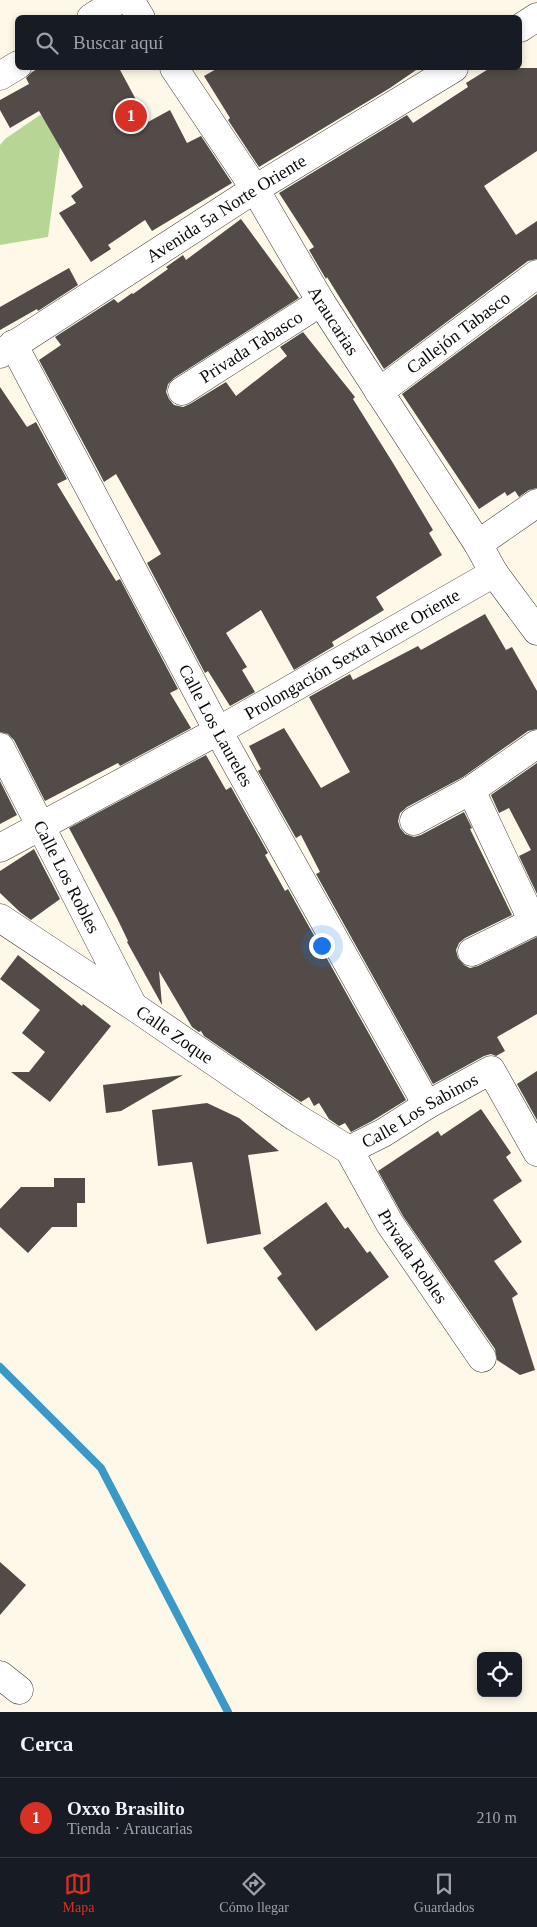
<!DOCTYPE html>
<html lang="es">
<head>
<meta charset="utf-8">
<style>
  :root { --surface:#171b24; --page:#20242c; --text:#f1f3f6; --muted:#9ea1a6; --line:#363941; --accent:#d93025 }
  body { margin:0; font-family:Georgia,serif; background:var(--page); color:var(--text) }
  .controls { position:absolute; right:15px; bottom:15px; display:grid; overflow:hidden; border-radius:8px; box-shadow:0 2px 8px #0003 }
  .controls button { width:45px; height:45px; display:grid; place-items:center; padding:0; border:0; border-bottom:1px solid var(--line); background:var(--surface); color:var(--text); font:25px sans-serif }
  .you { position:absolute; left:321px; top:945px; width:18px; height:18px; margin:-12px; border:4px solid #fff; border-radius:50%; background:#1a73e8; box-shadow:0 0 0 8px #1a73e833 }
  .badge { display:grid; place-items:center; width:32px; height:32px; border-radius:50%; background:var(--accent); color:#fff; font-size:16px; font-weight:700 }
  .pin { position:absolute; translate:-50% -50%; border:2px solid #fff; box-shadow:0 1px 5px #0006 }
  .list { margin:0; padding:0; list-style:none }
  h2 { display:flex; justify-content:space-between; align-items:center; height:65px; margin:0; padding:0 20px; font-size:21px }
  h2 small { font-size:16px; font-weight:400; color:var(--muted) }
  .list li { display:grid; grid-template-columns:32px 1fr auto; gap:15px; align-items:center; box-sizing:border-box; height:80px; padding:0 20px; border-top:1px solid var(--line) }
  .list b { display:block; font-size:19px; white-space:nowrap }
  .list p { margin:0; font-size:16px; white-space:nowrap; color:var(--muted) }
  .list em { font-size:16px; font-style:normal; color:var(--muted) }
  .icon { flex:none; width:28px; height:28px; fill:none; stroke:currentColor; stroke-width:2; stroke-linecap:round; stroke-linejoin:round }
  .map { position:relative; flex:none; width:537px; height:1712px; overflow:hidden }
  .search { position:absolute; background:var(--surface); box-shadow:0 2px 8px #0003; left:15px; right:15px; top:15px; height:55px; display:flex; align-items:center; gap:12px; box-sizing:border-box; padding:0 18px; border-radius:8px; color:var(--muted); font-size:19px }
  .sheet { height:145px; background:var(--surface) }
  nav { display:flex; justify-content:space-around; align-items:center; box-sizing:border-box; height:70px; border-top:1px solid var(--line); background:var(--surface); font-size:14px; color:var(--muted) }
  nav a { display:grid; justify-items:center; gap:2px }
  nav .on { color:var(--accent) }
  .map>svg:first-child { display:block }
  .forest { fill:#b7d695 }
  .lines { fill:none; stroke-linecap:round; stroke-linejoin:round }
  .stream { stroke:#3a99c6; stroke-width:8 }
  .building { fill:#524b47 }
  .minor-casing { stroke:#3d3d3d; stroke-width:29 }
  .minor { stroke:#fff; stroke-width:28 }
  .labels { text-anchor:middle; stroke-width:5; stroke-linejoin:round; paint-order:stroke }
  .street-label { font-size:18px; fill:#0a0a0a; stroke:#fff }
</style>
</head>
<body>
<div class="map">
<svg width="537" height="1712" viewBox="0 0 537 1712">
  <rect width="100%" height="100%" fill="#fef8e8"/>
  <polygon class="forest" points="40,115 50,119 61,141 48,237 0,245 0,145 5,139"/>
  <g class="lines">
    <polyline class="stream" points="0,1367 101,1468 228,1712"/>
  </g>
  <g class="building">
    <polygon points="39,68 119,68 148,122 170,110 187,143 201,136 232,183 152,231 145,220 108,245 111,249 91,262 59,213 76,203 71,196 83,187 39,111 10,128 0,110 0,100 29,84 26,78 32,72"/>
    <polygon points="218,68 419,68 390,88 259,167 228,120 230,118 204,76"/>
    <polygon points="490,68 537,68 537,151 484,186 516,235 537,221 537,259 528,261 384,369 327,277 326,279 309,250 314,247 279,193 407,115 413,123 468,87 466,83"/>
    <polygon points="241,219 299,298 174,378 168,384 166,392 169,399 174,405 183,407 190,404 226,382 236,396 287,356 280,347 303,332 355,397 353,399 393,463 433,530 429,533 442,555 376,597 384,610 332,642 334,646 294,670 261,610 226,633 247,667 242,670 255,692 230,706 208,671 205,673 147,563 161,554 116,474 104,482 101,476 39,360 61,345 55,337 114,299 118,303 132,293 133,294 168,269 166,267 183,255 186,260"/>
    <polygon points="69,268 78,285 38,311 37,309 0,330 0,307"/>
    <polygon points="537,294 537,488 529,490 519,497 515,491 507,496 505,492 479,509 402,394"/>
    <polygon points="0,387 27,427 36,422 67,479 57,484 116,581 120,579 178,689 170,693 191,728 120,766 118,763 45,801 14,740 8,734 0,732"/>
    <polygon points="485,614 506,650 512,647 537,691 537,729 528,731 463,777 407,807 400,813 398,821 400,828 405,834 414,837 421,835 464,812 472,828 470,829 512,915 465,938 459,943 456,950 458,958 464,965 470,968 478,966 537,937 537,1014 497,1037 505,1051 496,1056 491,1054 484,1056 433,1084 316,874 320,872 301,835 296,838 258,771 261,769 249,746 284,728 321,788 350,772 309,697 350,674 353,680 418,646 421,650"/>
    <polygon points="206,755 226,790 231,787 268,853 265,855 285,891 288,889 406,1100 372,1121 351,1132 345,1123 339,1126 329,1119 319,1103 314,1106 309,1097 301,1102 204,1036 201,1031 199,1032 192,1027 159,971 162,1005 127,942 128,941 117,918 69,828"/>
    <polygon points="537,763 537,894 519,856 531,850 509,808 499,813 491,795"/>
    <polygon points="0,781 17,815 0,824"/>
    <polygon points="34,849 60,899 31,920 20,912 0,893 0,871"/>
    <polygon points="18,955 82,1006 83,1004 111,1026 50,1102 11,1072 29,1072 45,1052 22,1033 40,1010 0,979"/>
    <polygon points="537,1071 537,1120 517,1084"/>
    <polygon points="183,1075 121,1111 106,1113 103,1085"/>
    <polygon points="207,1103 239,1118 279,1151 248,1155 261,1234 207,1244 192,1162 158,1166 152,1110"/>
    <polygon points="481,1109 511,1153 506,1157 522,1181 493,1200 522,1242 494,1261 518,1294 512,1298 535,1370 520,1375 497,1360 495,1349 403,1216 378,1171 438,1131 441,1136"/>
    <polygon points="54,1178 85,1178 85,1203 77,1203 77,1227 52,1227 28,1253 0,1227 0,1209 21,1187 54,1187"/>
    <polygon points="326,1202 345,1229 348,1227 367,1253 370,1251 389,1277 316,1331 277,1278 282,1274 263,1248"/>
    <polygon points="0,1562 26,1585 0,1615"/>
  </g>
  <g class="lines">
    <g class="minor-casing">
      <g id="minor">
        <polyline points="130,0 141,18"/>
        <polyline points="91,18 118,0"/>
        <polyline points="520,28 537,17"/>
        <path id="s1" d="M174,68L255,189L321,302L478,544L494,573L537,631"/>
        <polyline points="0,76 18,65"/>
        <path id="s2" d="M13,344L218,731L427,1105"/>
        <path id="s3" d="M0,354L255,189L454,68"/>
        <path id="s4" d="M182,391L321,302"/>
        <path id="s5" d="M379,392L537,274"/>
        <polyline points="478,544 537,503"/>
        <path id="s6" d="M0,747L132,1004"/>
        <polyline points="471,790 533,922"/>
        <polyline points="414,821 471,790 537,744"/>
        <path id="s7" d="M0,848L218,731L494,573"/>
        <path id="s8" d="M0,918L133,1006L295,1117L349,1150"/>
        <polyline points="472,952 537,920"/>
        <path id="s9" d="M349,1150L383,1133L427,1105L491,1070L537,1152"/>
        <path id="s10" d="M349,1150L390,1224L482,1358"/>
        <polyline points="0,1675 19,1690"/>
      </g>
    </g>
    <use href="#minor" class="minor"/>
  </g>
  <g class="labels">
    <g class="street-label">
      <text dy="6" stroke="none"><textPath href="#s3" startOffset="269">Avenida 5a Norte Oriente</textPath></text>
      <text dy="6" stroke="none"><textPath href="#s1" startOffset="299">Araucarias</textPath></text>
      <text dy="6" stroke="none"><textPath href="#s5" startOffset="99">Callejón Tabasco</textPath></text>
      <text dy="6" stroke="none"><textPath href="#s4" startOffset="82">Privada Tabasco</textPath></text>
      <text dy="6" stroke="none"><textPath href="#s7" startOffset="402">Prolongación Sexta Norte Oriente</textPath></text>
      <text dy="6" stroke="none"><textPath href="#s2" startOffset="432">Calle Los Laureles</textPath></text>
      <text dy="6" stroke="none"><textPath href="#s6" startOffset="146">Calle Los Robles</textPath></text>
      <text dy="6" stroke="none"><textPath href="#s8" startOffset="210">Calle Zoque</textPath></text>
      <text dy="6" stroke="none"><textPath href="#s9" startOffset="81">Calle Los Sabinos</textPath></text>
      <text dy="6" stroke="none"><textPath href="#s10" startOffset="124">Privada Robles</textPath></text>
    </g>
  </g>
</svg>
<div class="controls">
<button><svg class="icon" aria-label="locate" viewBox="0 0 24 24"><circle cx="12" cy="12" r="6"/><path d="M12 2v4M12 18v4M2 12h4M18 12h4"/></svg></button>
</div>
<div class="you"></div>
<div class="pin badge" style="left:131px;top:116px">1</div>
<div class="search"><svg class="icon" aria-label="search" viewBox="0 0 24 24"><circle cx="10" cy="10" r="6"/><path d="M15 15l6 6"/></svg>Buscar aquí</div>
</div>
<section class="sheet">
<h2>Cerca<small></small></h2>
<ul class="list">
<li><span class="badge">1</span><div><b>Oxxo Brasilito</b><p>Tienda · Araucarias</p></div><em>210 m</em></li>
</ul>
</section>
<nav>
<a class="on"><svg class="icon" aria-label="map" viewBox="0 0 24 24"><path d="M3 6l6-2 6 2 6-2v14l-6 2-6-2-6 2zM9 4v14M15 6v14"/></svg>Mapa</a>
<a><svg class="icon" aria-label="directions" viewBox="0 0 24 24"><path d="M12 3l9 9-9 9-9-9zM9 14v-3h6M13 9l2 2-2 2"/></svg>Cómo llegar</a>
<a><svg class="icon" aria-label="saved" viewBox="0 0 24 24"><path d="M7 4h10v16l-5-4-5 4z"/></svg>Guardados</a>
</nav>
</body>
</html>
